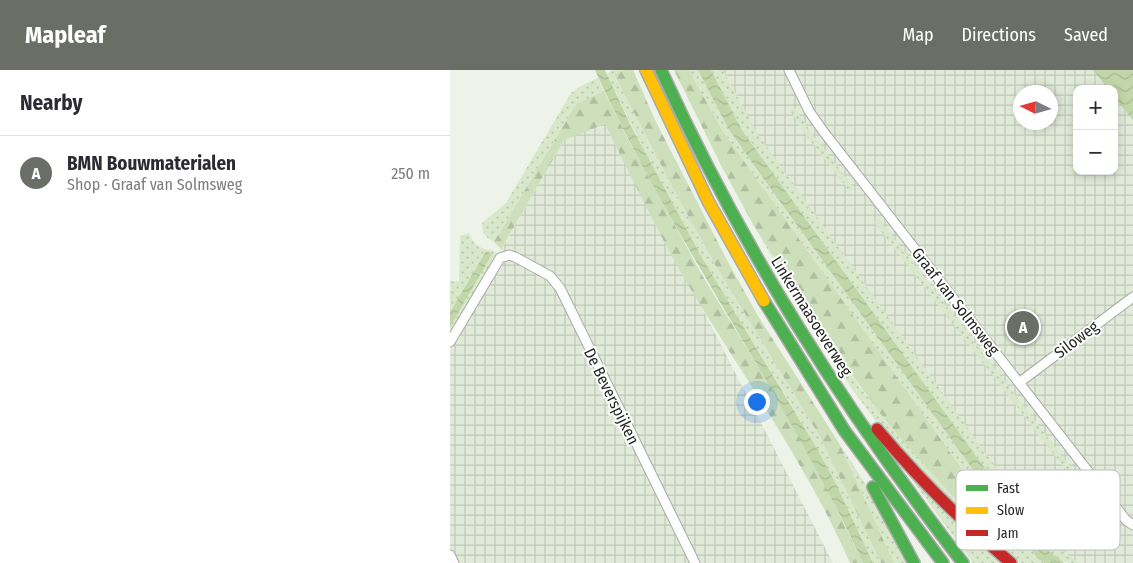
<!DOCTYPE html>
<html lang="en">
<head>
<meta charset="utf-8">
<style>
  :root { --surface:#fff; --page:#f2f2f3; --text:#2b2b33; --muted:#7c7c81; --line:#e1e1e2; --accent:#6b6e67 }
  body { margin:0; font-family:"Fira Sans Condensed",sans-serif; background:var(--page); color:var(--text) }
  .controls { position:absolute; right:15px; top:15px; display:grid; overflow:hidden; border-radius:10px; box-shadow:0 2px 8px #0003 }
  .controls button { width:45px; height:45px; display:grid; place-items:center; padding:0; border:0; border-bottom:1px solid var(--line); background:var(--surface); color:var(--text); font:25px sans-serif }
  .compass { position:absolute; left:563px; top:15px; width:45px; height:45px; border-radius:50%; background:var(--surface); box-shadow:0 2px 8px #0003; rotate:275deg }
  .you { position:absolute; left:306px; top:331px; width:18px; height:18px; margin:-12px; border:4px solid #fff; border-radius:50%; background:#1a73e8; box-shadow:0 0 0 8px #1a73e833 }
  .badge { display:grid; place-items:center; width:32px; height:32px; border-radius:50%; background:var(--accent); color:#fff; font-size:16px; font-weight:700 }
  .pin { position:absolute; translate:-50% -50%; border:2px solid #fff; box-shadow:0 1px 5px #0006 }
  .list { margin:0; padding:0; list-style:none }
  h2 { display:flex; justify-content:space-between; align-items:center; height:65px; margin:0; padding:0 20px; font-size:21px }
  h2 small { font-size:16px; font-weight:400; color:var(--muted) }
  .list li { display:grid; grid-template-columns:32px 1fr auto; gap:15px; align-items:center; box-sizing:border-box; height:75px; padding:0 20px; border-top:1px solid var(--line) }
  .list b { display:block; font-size:19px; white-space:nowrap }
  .list p { margin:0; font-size:16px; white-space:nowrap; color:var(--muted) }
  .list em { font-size:16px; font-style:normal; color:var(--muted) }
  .map { position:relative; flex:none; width:683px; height:493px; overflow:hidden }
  header { display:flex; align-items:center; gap:30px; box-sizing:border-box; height:70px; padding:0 25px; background:var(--accent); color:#fff }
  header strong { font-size:24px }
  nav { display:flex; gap:28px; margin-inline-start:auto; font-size:18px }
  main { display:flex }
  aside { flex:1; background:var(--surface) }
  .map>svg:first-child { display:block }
  .industrial { fill:url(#industrial-grid); fill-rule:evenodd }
  .grass { fill:url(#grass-dots) }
  .forest { fill:url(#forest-firs) }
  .water { fill:url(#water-waves) }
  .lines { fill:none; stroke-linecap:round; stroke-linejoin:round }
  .street-casing { stroke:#a9aca5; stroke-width:11 }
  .fast-casing { stroke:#a9aca5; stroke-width:14 }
  .slow-casing { stroke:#a9aca5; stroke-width:14 }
  .jam-casing { stroke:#a9aca5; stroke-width:14 }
  .street { stroke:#fcfdfc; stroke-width:9 }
  .fast { stroke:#4caf50; stroke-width:11 }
  .slow { stroke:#ffc107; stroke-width:11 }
  .jam { stroke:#c62828; stroke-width:11 }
  .labels { text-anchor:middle; stroke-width:4; stroke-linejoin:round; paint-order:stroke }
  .street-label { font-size:16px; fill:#242721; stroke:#fff }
  .key { fill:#fff; stroke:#bdbebc; stroke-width:1 }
  .key-label { font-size:14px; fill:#242721 }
</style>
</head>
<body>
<header>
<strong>Mapleaf</strong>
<nav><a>Map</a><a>Directions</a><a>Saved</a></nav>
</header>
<main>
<aside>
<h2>Nearby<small></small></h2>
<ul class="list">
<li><span class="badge">A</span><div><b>BMN Bouwmaterialen</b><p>Shop · Graaf van Solmsweg</p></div><em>250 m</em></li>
</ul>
</aside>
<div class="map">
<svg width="683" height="493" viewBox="0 0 683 493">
  <defs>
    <pattern id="industrial-grid" width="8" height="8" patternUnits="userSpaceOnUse" patternTransform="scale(1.25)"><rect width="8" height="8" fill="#e1ead9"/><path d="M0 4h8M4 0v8" fill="none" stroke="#c1c9ba"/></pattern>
    <pattern id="grass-dots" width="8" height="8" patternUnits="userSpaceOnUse" patternTransform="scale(1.25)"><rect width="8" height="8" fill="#d9e8cb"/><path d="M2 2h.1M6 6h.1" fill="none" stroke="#bac7ae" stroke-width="1.8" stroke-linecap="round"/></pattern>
    <pattern id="forest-firs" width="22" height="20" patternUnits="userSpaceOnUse" patternTransform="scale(1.25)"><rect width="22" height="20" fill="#cddfbb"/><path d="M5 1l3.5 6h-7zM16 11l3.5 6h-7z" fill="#b0bfa0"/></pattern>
    <pattern id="water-waves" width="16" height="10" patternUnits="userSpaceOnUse" patternTransform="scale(1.25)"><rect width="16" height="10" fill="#c1d7aa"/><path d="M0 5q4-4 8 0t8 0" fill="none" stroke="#a6b992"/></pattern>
  </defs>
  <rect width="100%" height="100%" fill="#eef3ea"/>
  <g class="industrial">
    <path d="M269,0H683V493H628L598,475L299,60ZM627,19H664V101H627ZM570,22H600V52H570Z"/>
    <polygon points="156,51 383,493 0,493 0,269 118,63"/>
  </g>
  <g class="grass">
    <path d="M162,0H174L164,4L225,122L264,193L369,365L431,493H423C405,455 388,417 368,381C331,315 289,251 251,186C217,127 186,66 157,4Z"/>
    <path d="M239,0H248L278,58L303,94L567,461L588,489L594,493H570L545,474L436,365L402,319L375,279L304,156C335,202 363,249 394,294C438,358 491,416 549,467L554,471L561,470L272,60Z"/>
    <path d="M261,0H273L307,63L587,455L607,476L629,493C625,493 618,493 613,492C602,488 588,470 580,461L292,60Z"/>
    <path d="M148,8L154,21L126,34L44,172C35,167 31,163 32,153L56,133L121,23L131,16Z"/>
    <polygon points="345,38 362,64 404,118 400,122 356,65 340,41"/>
    <polygon points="429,149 637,418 633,422 424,152"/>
    <path d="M19,163C24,174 27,177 39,180L40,179L47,184L0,264V257L37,182L36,181L0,242V211H9L10,166Z"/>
    <polygon points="389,373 426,430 457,493 444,493"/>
    <polygon points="440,380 558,493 523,493"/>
  </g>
  <g class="forest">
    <polygon points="174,0 183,0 206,52 278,192 308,246 389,373 444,493 431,493 369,365 264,193 225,122 164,4"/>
    <polygon points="224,0 239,0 272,60 552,456 561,468 560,470 554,471 549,467 501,424 451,369 430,343 395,295 304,156 273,99"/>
    <path d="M154,21L180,73L252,205L330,333L367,399L413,493H400C359,399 299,315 246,228C212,172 184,112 155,54L117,69L113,72L53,176L52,180L44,172L126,34Z"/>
  </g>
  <g class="water">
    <path d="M145,0H155L181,56L251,186L369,382L387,416L423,493H413C335,323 222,171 145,0Z"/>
    <polygon points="248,0 261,0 292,60 580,461 595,478 614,493 594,493 588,489 567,461 303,94 278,58"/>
    <polygon points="643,0 683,0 683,50 664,27 664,19 658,19"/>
    <polygon points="36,181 42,184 0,257 0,242"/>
  </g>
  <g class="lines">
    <g class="street-casing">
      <g id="street">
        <polyline points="339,0 359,41 373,61 676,450 683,455"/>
        <polyline points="0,272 50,188 59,185 65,187 100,206 110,218 245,493"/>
        <polyline points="570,312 683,227"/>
        <polyline points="0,485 4,493"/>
      </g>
    </g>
    <g class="fast-casing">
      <g id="fast">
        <path d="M211,0C293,180 392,337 513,493"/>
        <polyline points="314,231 394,360 493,493"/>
        <polyline points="423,417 464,493"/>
      </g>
    </g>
    <g class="slow-casing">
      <polyline id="slow" points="196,0 258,131 314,231"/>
    </g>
    <g class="jam-casing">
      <path id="jam" d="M427,359C468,408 512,452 561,493"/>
    </g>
    <use href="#street" class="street"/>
    <use href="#fast" class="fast"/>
    <use href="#slow" class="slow"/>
    <use href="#jam" class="jam"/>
  </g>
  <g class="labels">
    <g class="street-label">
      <text transform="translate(506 231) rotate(52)" y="6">Graaf van Solmsweg</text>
      <text transform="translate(362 246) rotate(58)" y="6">Linkermaasoeverweg</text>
      <text transform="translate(626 269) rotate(-37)" y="6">Siloweg</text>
      <text transform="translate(162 326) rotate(64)" y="6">De Beverspijken</text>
    </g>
  </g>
  <rect x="506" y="400" width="164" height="80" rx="8" class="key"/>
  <rect x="516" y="415" width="22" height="6" fill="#4caf50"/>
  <rect x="516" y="437" width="22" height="7" fill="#ffc107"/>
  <rect x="516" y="460" width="22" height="6" fill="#c62828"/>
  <g class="key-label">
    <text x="547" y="423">Fast</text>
    <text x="547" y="445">Slow</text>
    <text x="547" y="468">Jam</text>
  </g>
</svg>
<div class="controls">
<button>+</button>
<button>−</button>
</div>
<svg class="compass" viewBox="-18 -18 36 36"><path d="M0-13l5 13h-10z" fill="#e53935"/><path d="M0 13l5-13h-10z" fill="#7c7c81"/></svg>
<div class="you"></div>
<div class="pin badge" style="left:573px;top:257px">A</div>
</div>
</main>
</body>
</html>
